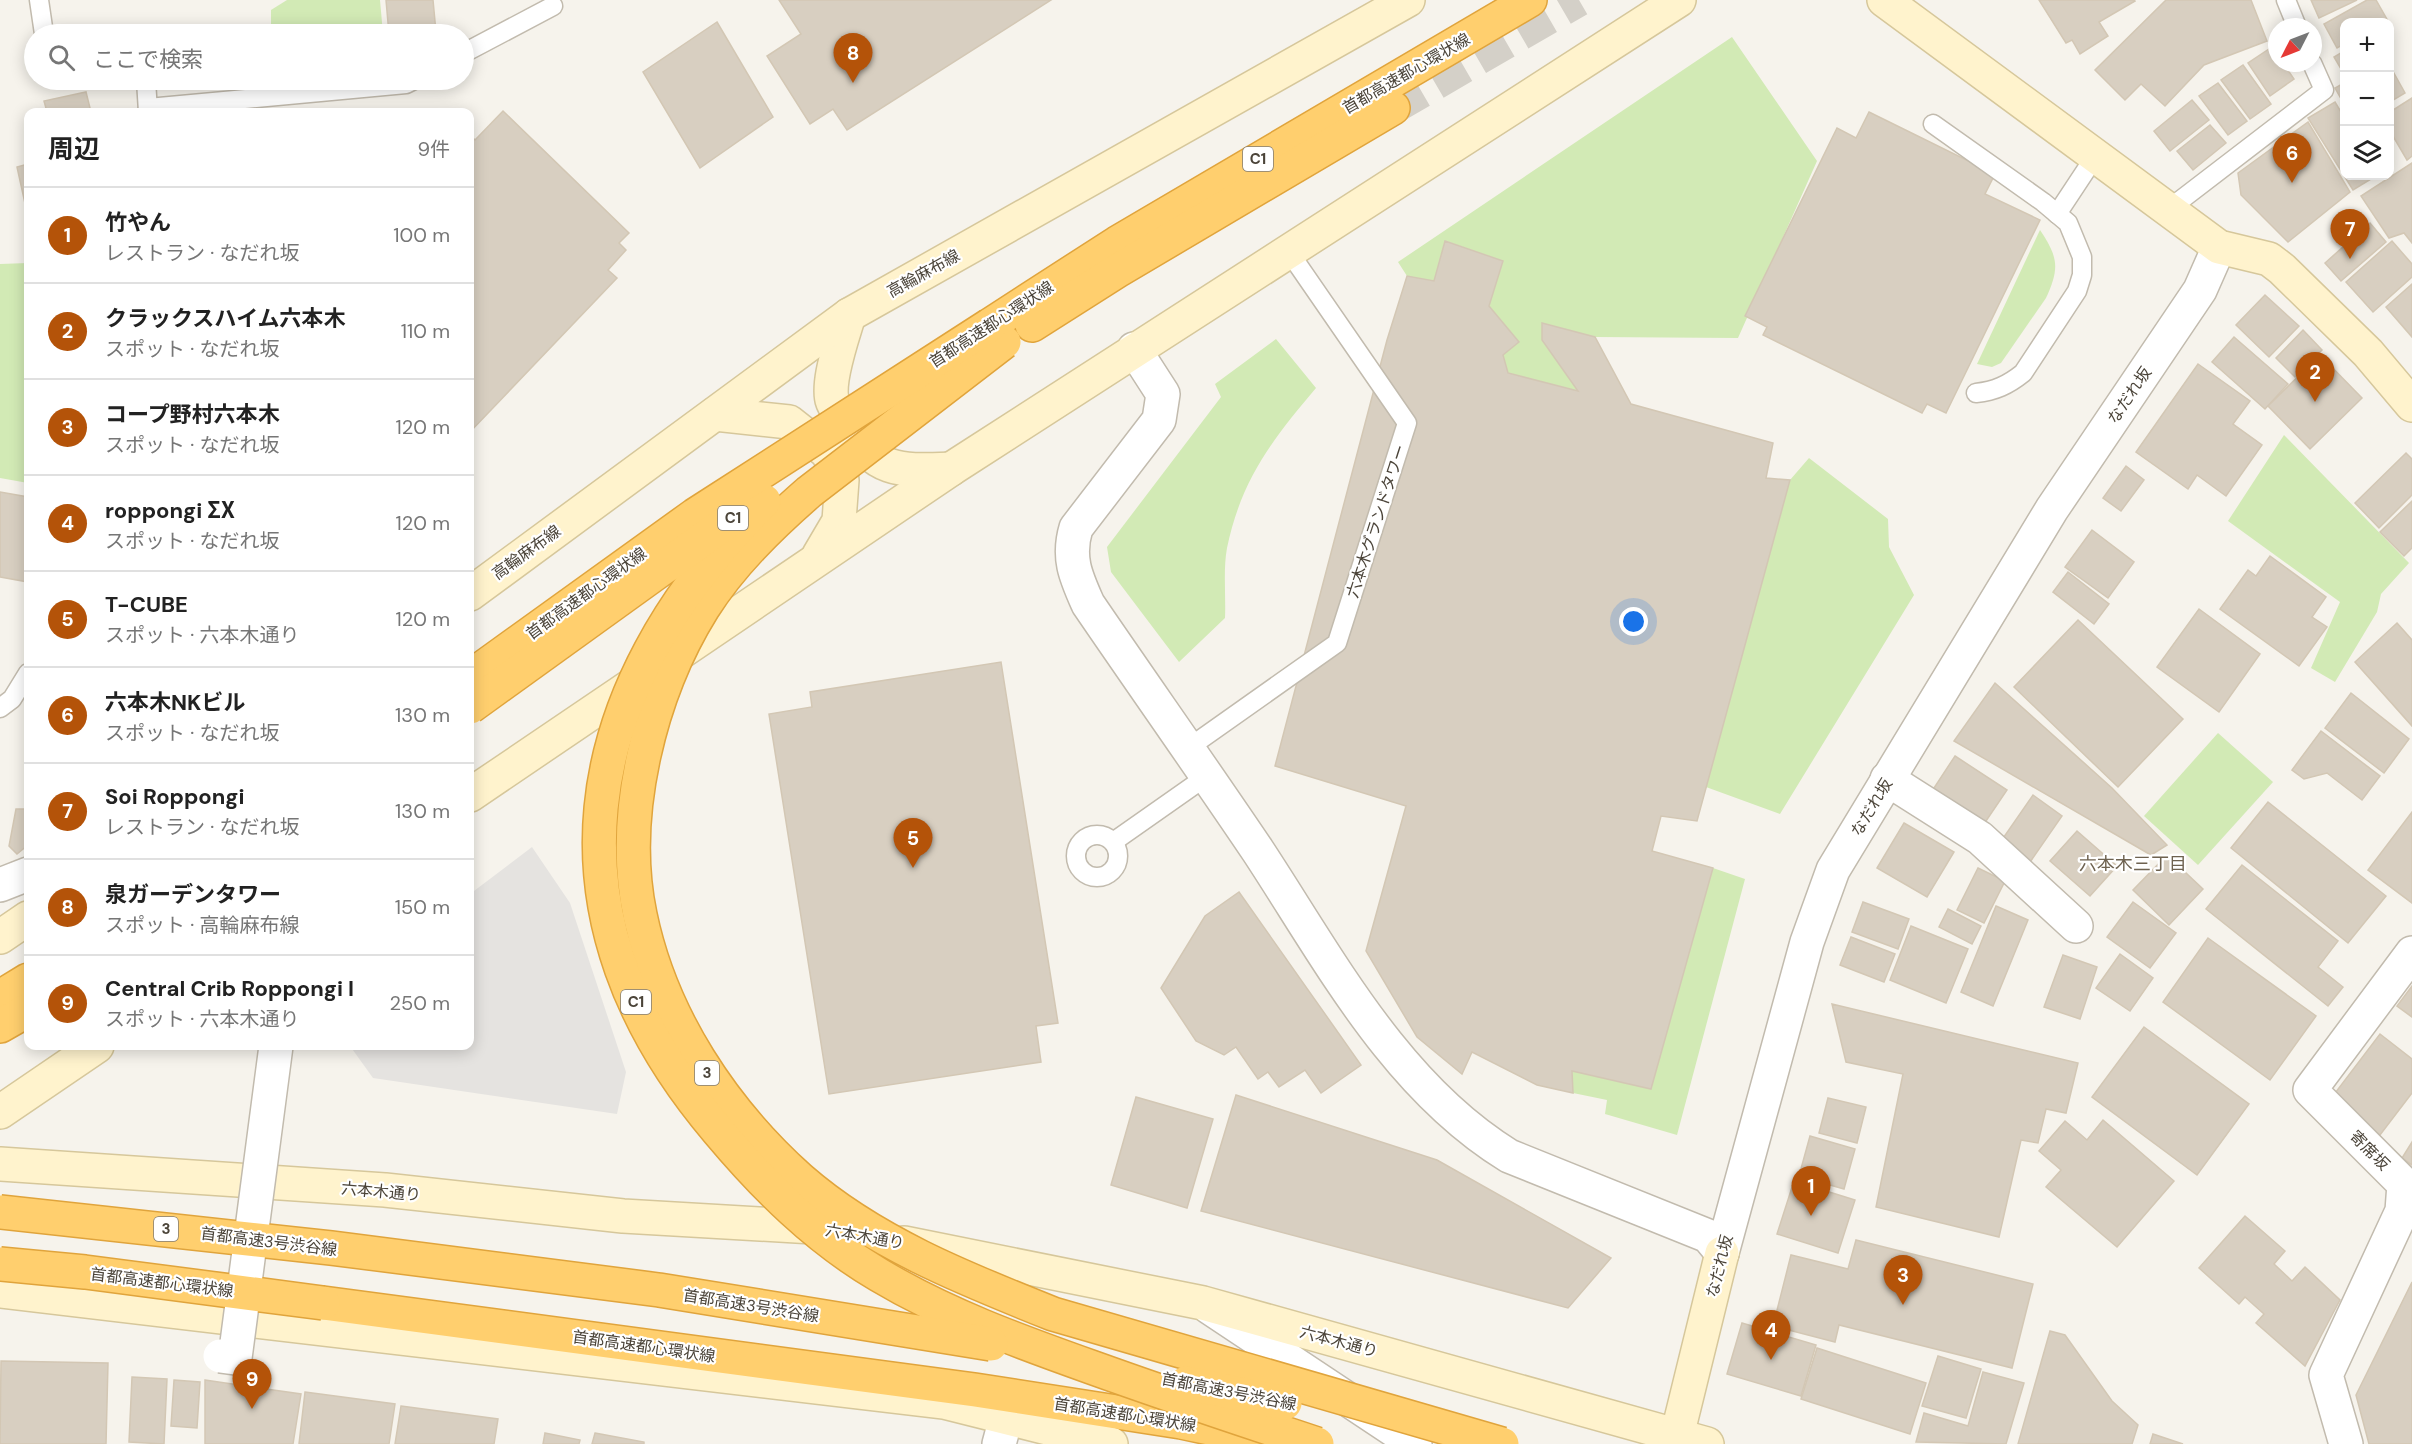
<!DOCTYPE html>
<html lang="ja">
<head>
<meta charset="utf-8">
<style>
  :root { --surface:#fff; --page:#f6f6f6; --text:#222; --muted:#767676; --line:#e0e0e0; --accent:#b45309 }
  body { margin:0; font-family:"DM Sans","Noto Sans JP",sans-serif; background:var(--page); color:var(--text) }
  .controls { position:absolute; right:18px; top:18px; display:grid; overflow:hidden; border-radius:12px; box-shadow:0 3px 15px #0003 }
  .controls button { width:54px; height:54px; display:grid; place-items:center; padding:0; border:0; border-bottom:2px solid var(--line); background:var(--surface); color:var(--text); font:30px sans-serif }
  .compass { position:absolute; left:2268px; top:18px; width:54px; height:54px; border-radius:50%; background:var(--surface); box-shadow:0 3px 15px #0003; rotate:228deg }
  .you { position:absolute; left:1634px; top:622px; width:21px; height:21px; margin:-15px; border:4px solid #fff; border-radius:50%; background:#1a73e8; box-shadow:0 0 0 9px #1a73e833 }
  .badge { display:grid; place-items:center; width:39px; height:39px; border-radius:50%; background:var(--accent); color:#fff; font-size:20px; font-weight:700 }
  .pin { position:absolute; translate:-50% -50px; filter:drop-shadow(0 2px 3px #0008) }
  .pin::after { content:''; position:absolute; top:32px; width:21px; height:18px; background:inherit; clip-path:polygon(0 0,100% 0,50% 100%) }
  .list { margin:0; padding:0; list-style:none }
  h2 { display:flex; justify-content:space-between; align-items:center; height:78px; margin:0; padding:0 24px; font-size:26px }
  h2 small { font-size:20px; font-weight:400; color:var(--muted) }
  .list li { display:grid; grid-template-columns:39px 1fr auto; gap:18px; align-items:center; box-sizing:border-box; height:96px; padding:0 24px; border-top:2px solid var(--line) }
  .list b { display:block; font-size:22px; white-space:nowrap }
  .list p { margin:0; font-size:20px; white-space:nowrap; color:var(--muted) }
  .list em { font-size:20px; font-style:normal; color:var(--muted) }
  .icon { flex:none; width:33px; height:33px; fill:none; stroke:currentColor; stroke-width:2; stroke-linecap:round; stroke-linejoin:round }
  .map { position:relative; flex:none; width:2412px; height:1444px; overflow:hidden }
  .search { position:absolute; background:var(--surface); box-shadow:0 3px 15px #0003; left:24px; top:24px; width:450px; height:66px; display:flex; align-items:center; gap:15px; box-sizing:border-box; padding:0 21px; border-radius:33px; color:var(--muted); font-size:22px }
  .panel { position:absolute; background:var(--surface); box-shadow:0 3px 15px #0003; left:24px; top:108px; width:450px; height:942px; border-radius:12px }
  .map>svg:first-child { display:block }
  .green { fill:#d2eab5 }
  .parking { fill:#e5e3e0 }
  .building { fill:#d8cfc1; stroke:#d3c7b4; stroke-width:1.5 }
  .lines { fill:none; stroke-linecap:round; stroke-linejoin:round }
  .highway-tunnel { stroke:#d4d0c8; stroke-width:33; stroke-dasharray:33 16; stroke-linecap:butt }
  .lane-casing { stroke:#c2bbae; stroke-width:21 }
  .street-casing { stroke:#c2bbae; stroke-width:36 }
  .secondary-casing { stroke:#d6c79b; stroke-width:36 }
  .highway-casing { stroke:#e0a43c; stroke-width:36 }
  .lane { stroke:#fff; stroke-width:18 }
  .street { stroke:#fff; stroke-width:33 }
  .secondary { stroke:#fff3cd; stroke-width:33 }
  .highway { stroke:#ffcf6e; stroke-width:33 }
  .street-bridge-casing { stroke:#c2bbae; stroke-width:36; stroke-linecap:butt }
  .highway-bridge-casing { stroke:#e0a43c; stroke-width:36; stroke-linecap:butt }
  .street-bridge { stroke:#fff; stroke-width:33 }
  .highway-bridge { stroke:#ffcf6e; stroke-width:33 }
  .labels { text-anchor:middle; stroke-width:4.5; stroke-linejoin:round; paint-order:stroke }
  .shield { fill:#fff; stroke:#817c74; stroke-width:1.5 }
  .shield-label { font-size:15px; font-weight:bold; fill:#4b4439 }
  .street-label { font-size:16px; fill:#4b4439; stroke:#fff }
  .neighbourhood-label { font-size:18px; fill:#6e6250; stroke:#fff }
</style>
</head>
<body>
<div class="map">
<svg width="2412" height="1444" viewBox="0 0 2412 1444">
  <rect width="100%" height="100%" fill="#f6f3ec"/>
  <g class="green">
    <polygon points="287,0 380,0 383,34 271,34 271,10"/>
    <polygon points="1732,37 1817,161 1738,338 1595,337 1542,323 1542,340 1578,391 1508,373 1503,355 1519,342 1489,306 1503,261 1446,241 1434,281 1407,276 1398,262"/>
    <path d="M2040,230C2058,257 2060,268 2046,298L2001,363L1992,367L1977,364Z"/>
    <polygon points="28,263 28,483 0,478 0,264"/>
    <path d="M1276,339L1316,388C1272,440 1241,480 1227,548C1223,570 1226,596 1225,618L1179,662L1111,572L1107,547L1221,397L1215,384Z"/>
    <polygon points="2284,435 2409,563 2381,594 2377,612 2335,682 2311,668 2340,602 2228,521"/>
    <polygon points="1809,458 1888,519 1889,547 1914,595 1780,814 1706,787 1790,480"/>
    <polygon points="2218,733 2273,782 2198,865 2144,816"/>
    <polygon points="1713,868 1745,879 1677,1135 1605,1114 1607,1100 1573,1093 1572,1071 1651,1089"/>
  </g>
  <polygon class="parking" points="532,847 570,903 626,1072 617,1114 373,1078 350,1046 470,1046 470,894"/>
  <g class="building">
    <polygon points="386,0 433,0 436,32 389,34"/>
    <polygon points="779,0 1051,0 847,130 833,109 810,124 767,56 801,34"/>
    <polygon points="2039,0 2134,0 2135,1 2099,22 2108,36 2080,54 2072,40 2066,43"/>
    <polygon points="2166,0 2251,0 2267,41 2204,65 2165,106 2141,84 2125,100 2095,70"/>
    <polygon points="2311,0 2357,0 2319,18"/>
    <polygon points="2367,0 2376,0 2388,21 2344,22 2344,44 2337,48 2324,24"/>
    <polygon points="717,22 773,117 700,168 643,72"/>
    <polygon points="2272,47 2277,54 2277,63 2283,63 2294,79 2270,96 2248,63"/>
    <polygon points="2344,51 2344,74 2334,57"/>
    <polygon points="2243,65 2271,104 2250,119 2221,80"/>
    <polygon points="2390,66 2405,93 2390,102"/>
    <polygon points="2218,83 2247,121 2228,135 2199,96"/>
    <polygon points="2344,83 2344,104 2335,88"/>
    <polygon points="86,92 91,112 47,112 44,101"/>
    <polygon points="2412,98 2412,156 2407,160 2390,131 2390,112"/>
    <polygon points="2192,100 2209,120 2170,151 2154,131"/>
    <polygon points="2335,102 2344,117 2344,176 2376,176 2353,190 2308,118"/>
    <polygon points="503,111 629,233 619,243 626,250 608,270 617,278 470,432 470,135 475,140"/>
    <polygon points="1869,112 1995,174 1985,194 2040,220 1946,413 1927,404 1922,413 1763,335 1767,327 1745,316 1837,128 1856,138"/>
    <polygon points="2308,122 2350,192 2288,242 2241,195 2238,173"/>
    <polygon points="2210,125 2226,143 2193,170 2177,151"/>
    <polygon points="2412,163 2412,243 2404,233 2389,238 2361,196"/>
    <polygon points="28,164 28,217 17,167"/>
    <polygon points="2370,223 2386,242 2341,281 2325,263"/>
    <polygon points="1445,241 1503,261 1489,306 1519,342 1503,355 1508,373 1578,391 1542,340 1542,323 1595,337 1631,404 1773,443 1766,478 1790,480 1697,821 1661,816 1652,851 1713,868 1651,1089 1572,1071 1573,1093 1537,1085 1472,1052 1462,1074 1417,1037 1366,951 1406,806 1275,766 1387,340 1407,276 1434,281"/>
    <polygon points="2392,241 2412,264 2412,277 2373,312 2346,282"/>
    <polygon points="2412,284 2412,337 2386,307"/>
    <polygon points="2265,295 2299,326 2269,357 2236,325"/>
    <polygon points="2303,330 2322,350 2295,377 2276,358"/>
    <polygon points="2234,337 2288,384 2265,409 2212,362"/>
    <polygon points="2320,355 2362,398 2310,449 2268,406"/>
    <polygon points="2198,364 2250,401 2233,424 2262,445 2226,496 2197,475 2188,489 2136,452"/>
    <polygon points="2406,453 2412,459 2412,495 2379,528 2355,503"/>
    <polygon points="2126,466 2144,480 2121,511 2103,498"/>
    <polygon points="0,492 28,497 28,582 0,577"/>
    <polygon points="2412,501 2412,548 2404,556 2380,532"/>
    <polygon points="2092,530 2134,562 2108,598 2065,567"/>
    <polygon points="2270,556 2326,597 2312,617 2327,627 2299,666 2220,609 2248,570 2256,576"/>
    <polygon points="2068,572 2109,604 2094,624 2053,592"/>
    <polygon points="2199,609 2260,654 2219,712 2157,667"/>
    <polygon points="2078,620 2183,719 2118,787 2014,687"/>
    <polygon points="2397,623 2412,640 2412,726 2355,662"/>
    <polygon points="1001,662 1058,1023 1036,1026 1041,1062 829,1094 769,714 812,707 810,692"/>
    <polygon points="1995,683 2112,788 2167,845 2151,855 1954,741"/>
    <polygon points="2351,693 2409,739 2384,773 2325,728"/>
    <polygon points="2321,731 2380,776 2362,800 2327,773 2304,779 2292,770"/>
    <polygon points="1955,756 2007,790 1984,824 1932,791"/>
    <polygon points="2033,795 2062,816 2028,865 1999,844"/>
    <polygon points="2268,802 2386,896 2348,943 2231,848"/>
    <polygon points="16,809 28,809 28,845 17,854 9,846"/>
    <polygon points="2412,812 2412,903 2368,870"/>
    <polygon points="1904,823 1954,852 1927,897 1877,868"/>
    <polygon points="2077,831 2117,866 2090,896 2050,861"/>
    <polygon points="2167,855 2203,889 2169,925 2133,890"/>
    <polygon points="2242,865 2338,941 2318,967 2343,987 2328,1006 2206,909"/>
    <polygon points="1978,868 2005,881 1984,923 1957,910"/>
    <polygon points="1239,892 1361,1065 1321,1093 1305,1070 1279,1087 1268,1072 1258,1079 1236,1047 1224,1055 1196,1041 1161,988 1205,916"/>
    <polygon points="1863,902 1909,919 1898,949 1852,932"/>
    <polygon points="2133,902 2176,933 2150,968 2107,937"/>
    <polygon points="1996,906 2028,920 1993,1006 1961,992"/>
    <polygon points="1948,909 1981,926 1972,944 1939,927"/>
    <polygon points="1911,926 1968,949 1946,1003 1890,980"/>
    <polygon points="1851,937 1895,954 1884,982 1840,965"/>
    <polygon points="2208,938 2316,1016 2270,1080 2163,1002"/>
    <polygon points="2120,954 2153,978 2130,1011 2096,988"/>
    <polygon points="2063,955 2097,967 2080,1019 2044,1007"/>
    <polygon points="2412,986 2412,1017 2397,1006"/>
    <polygon points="1832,1004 2078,1063 2066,1113 2046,1109 2038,1143 2021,1140 1999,1237 1876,1207 1903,1074 1846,1062"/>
    <polygon points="2144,1027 2249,1104 2197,1175 2092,1097"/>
    <polygon points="2380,1034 2412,1059 2412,1093 2380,1135 2332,1097"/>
    <polygon points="1236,1095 1437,1160 1611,1258 1568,1308 1201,1211"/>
    <polygon points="1136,1097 1213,1119 1187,1208 1111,1185"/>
    <polygon points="1828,1098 1866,1107 1857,1143 1819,1133"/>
    <polygon points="2103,1120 2174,1181 2117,1247 2046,1187 2061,1170 2039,1151 2065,1121 2087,1140"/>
    <polygon points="1810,1136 1855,1149 1844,1189 1799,1176"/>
    <polygon points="2412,1142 2412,1165 2402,1158"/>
    <polygon points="1794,1181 1855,1200 1838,1253 1777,1234"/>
    <polygon points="2245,1216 2285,1251 2274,1264 2292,1281 2305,1267 2340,1300 2305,1366 2256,1323 2264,1314 2245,1297 2239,1304 2199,1268"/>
    <polygon points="1856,1240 2033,1284 2012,1368 1839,1325 1835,1342 1773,1326 1791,1255 1848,1269"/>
    <polygon points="2412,1282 2412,1444 2369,1444 2356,1395"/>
    <polygon points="1742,1323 1816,1345 1801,1396 1727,1374"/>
    <polygon points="2050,1331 2065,1335 2112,1401 2138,1425 2132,1444 2018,1444"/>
    <polygon points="1817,1348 1926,1383 1910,1434 1801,1399"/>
    <polygon points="1938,1356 1981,1369 1966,1418 1922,1406"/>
    <polygon points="1,1361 108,1363 106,1444 0,1444"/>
    <polygon points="1983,1372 2024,1383 2006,1444 1916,1442 1924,1413 1968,1426"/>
    <polygon points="132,1377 167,1379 164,1444 129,1442"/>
    <polygon points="174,1380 200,1382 197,1428 171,1426"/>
    <polygon points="205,1380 301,1394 293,1444 205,1444"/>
    <polygon points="305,1392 395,1404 389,1444 299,1444"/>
    <polygon points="401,1406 498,1419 494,1444 395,1444"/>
    <polygon points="545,1433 580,1440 579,1444 543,1444"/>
    <polygon points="595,1433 644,1442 644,1444 592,1444"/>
    <polygon points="2153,1434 2183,1444 2150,1444"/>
  </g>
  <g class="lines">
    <polyline class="highway-tunnel" points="1393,108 1579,0"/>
    <g class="lane-casing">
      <g id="lane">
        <polyline points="39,0 44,34"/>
        <polyline points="2286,0 2297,27"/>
        <polyline points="464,53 553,6"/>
        <polyline points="146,80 148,112"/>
        <polyline points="148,108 406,84 414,80"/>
        <path d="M1933,124L2043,202L2068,223L2082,257V275L2077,291L2023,373C2008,385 1995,391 1976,393"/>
        <polyline points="2169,209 2324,90 2312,63"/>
        <polyline points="2057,214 2096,155"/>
        <polyline points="0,708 12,699 28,673"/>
        <polyline points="1187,749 1337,643 1407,423 1289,252"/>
        <circle cx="1097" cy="856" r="21"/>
        <polyline points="1113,842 1207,776"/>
      </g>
    </g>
    <g class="street-casing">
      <g id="street">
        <path d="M1134,349L1163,394L1159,420L1076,528C1067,558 1076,577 1088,604C1144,686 1202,768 1258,851C1329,959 1395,1086 1509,1156L1708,1236L1722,1253"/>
        <polyline points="1887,779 1980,838 2076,926"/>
        <polyline points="0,885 28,874"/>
        <polyline points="1722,1253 1807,942 1833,870 2052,509 2200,290 2219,247"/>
        <polyline points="1209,1307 1415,1444"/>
        <polyline points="999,1444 1006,1418"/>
        <polyline points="2346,1444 2326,1375 2402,1211 2404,1184 2310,1090 2412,953"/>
      </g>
    </g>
    <g class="secondary-casing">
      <g id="secondary">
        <polyline points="1884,0 2219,247 2269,259 2282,269 2368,353 2412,405"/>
        <path d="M849,315C843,336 827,379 832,400C834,408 842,417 846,424C876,473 899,471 951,469"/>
        <polyline points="715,414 789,422 827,452 842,480 839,521 819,555"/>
        <polyline points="470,594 849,315 1408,0"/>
        <polyline points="470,795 951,469 1679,0"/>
        <polyline points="0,937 28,918"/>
        <polyline points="0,1112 97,1046"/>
        <polyline points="0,1164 385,1190 623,1216 830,1228"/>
        <polyline points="904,1243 1203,1303 1707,1444"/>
        <polyline points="0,1291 944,1402 1111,1444"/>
        <polyline points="1675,1444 1722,1253"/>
      </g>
    </g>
    <g class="highway-casing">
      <g id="highway">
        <polyline points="990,325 1117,243 1530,0"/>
        <polyline points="1032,325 1117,271 1393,108"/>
        <polyline points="0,997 28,980"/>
        <polyline points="0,1026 28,1010"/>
        <polyline points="323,1303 975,1390 1181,1422 1271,1441"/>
      </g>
    </g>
    <use href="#lane" class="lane"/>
    <use href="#street" class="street"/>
    <use href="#secondary" class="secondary"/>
    <use href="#highway" class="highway"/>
    <g class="street-bridge-casing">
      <polyline id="street-bridge" points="220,1356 235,1358 276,1046"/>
    </g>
    <g class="highway-bridge-casing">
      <g id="highway-bridge">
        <path d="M1004,342L809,492C769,527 731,564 703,608C650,693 619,815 640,915C661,1017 723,1110 800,1179C872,1242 965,1279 1053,1314L1502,1444"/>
        <path d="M764,501C573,692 536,917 718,1131C765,1187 816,1238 879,1275C946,1315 1018,1341 1091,1367C1166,1394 1241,1419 1317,1444"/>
        <polyline points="470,677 695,515 990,325"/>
        <polyline points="470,707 728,521"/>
        <polyline points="0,1212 331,1248 659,1290 991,1344"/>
        <polyline points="0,1264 85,1272 323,1303"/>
        <polyline points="1186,1383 1285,1403"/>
      </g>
    </g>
    <use href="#street-bridge" class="street-bridge"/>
    <use href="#highway-bridge" class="highway-bridge"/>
  </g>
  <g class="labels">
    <g class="shield">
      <rect x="1243" y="147" width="30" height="24" rx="4.5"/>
      <rect x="718" y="506" width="30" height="24" rx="4.5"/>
      <rect x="621" y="990" width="30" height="24" rx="4.5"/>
      <rect x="695" y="1061" width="24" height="24" rx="4.5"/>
      <rect x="154" y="1217" width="24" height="24" rx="4.5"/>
    </g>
    <g class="shield-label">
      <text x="1258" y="164">C1</text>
      <text x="733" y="523">C1</text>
      <text x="636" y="1007">C1</text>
      <text x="707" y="1078">3</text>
      <text x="166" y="1234">3</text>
    </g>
    <g class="street-label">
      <text transform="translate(1406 73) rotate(-30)" y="6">首都高速都心環状線</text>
      <text transform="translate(923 273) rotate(-29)" y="6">高輪麻布線</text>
      <text transform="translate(991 324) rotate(-33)" y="6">首都高速都心環状線</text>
      <text transform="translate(2129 395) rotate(-56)" y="6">なだれ坂</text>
      <text transform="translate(1376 521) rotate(-72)" y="6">六本木グランドタワー</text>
      <text transform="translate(526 552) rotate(-36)" y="6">高輪麻布線</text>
      <text transform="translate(586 593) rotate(-36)" y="6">首都高速都心環状線</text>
      <text transform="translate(1871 807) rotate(-59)" y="6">なだれ坂</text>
      <text transform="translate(2370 1150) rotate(45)" y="6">寄席坂</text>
      <text transform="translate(381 1191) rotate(5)" y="6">六本木通り</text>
      <text transform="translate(865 1236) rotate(10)" y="6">六本木通り</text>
      <text transform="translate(269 1241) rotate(7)" y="6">首都高速3号渋谷線</text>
      <text transform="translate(1719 1266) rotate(-76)" y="6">なだれ坂</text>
      <text transform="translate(162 1282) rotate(7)" y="6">首都高速都心環状線</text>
      <text transform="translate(751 1305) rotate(9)" y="6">首都高速3号渋谷線</text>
      <text transform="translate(1339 1341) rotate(15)" y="6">六本木通り</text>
      <text transform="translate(644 1346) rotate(8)" y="6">首都高速都心環状線</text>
      <text transform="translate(1229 1391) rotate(11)" y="6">首都高速3号渋谷線</text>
      <text transform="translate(1125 1414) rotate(9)" y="6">首都高速都心環状線</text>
    </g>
    <g class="neighbourhood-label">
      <text x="2133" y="870">六本木三丁目</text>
    </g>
  </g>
</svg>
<div class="controls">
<button>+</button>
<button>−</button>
<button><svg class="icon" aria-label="layers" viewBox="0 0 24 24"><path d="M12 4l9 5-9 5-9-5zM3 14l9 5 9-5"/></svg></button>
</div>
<svg class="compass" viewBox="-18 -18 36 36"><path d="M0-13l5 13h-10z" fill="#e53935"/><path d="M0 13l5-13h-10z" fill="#767676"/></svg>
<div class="you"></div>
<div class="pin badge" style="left:1811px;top:1216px">1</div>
<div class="pin badge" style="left:2315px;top:402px">2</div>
<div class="pin badge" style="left:1903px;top:1305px">3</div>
<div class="pin badge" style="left:1771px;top:1360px">4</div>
<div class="pin badge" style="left:913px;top:868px">5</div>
<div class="pin badge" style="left:2292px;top:183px">6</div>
<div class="pin badge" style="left:2350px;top:259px">7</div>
<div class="pin badge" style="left:853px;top:83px">8</div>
<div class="pin badge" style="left:252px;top:1409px">9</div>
<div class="search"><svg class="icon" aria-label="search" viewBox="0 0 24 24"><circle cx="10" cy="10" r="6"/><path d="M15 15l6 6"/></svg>ここで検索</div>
<section class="panel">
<h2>周辺<small>9件</small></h2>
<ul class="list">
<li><span class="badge">1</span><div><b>竹やん</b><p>レストラン · なだれ坂</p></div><em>100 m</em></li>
<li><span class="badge">2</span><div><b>クラックスハイム六本木</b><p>スポット · なだれ坂</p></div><em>110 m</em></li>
<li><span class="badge">3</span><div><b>コープ野村六本木</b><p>スポット · なだれ坂</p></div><em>120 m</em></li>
<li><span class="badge">4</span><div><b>roppongi ΣΧ</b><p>スポット · なだれ坂</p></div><em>120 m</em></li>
<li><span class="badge">5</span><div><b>T-CUBE</b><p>スポット · 六本木通り</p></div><em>120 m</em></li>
<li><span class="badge">6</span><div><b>六本木NKビル</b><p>スポット · なだれ坂</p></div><em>130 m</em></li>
<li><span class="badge">7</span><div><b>Soi Roppongi</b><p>レストラン · なだれ坂</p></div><em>130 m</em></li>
<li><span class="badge">8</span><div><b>泉ガーデンタワー</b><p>スポット · 高輪麻布線</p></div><em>150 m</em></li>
<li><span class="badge">9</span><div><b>Central Crib Roppongi I</b><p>スポット · 六本木通り</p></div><em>250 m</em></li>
</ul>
</section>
</div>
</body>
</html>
